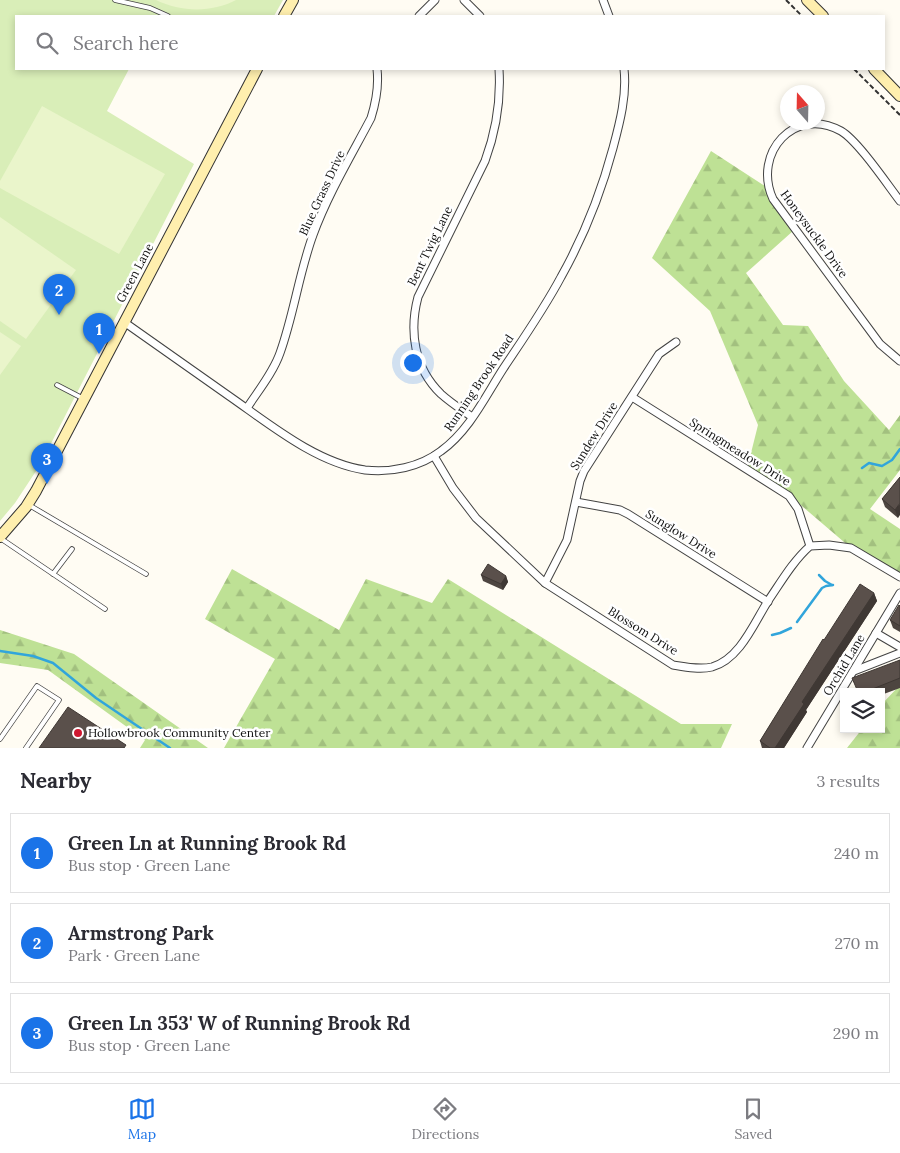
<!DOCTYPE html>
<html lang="en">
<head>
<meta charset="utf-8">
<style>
  :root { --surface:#fff; --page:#f2f2f3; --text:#2b2b33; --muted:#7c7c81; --line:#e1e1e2; --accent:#1a73e8 }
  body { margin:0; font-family:Lora,serif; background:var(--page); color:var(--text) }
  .controls { position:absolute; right:15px; bottom:15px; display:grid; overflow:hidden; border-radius:0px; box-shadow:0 2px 8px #0003 }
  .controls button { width:45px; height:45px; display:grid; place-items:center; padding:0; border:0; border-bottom:1px solid var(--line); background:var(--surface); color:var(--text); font:25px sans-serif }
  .compass { position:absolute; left:780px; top:85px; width:45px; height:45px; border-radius:50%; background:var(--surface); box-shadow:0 2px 8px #0003; rotate:340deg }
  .you { position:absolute; left:412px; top:362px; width:18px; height:18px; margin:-12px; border:4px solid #fff; border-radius:50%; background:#1a73e8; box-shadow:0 0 0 8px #1a73e833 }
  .badge { display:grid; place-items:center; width:32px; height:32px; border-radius:50%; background:var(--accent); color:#fff; font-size:16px; font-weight:700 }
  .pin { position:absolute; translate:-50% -41px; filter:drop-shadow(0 1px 2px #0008) }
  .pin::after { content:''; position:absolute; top:26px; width:18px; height:15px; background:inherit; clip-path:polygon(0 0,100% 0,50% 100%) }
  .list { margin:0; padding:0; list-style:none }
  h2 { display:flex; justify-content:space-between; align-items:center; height:65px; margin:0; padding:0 20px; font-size:21px }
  h2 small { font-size:16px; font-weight:400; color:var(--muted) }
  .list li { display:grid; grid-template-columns:32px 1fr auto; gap:15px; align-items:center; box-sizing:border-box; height:80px; margin:0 10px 10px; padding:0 10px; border:1px solid var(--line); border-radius:0px }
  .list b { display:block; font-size:19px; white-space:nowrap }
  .list p { margin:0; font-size:16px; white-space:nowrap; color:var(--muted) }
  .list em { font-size:16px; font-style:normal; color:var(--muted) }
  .icon { flex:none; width:28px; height:28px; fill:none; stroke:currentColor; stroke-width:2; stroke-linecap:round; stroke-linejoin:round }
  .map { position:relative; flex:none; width:900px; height:748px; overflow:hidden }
  .search { position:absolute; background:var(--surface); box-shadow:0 2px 8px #0003; left:15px; right:15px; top:15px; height:55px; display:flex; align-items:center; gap:12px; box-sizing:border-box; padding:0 18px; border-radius:0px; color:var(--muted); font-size:19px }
  .sheet { height:335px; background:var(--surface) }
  nav { display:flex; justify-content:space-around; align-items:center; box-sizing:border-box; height:70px; border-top:1px solid var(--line); background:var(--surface); font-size:14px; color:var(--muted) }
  nav a { display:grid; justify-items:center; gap:2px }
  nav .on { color:var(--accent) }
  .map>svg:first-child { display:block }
  .forest { fill:url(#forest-firs) }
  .park { fill:#d9eeb8 }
  .pitch { fill:#eaf5cb }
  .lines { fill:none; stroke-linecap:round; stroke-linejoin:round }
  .stream { stroke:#31a5db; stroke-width:2.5 }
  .lane-casing { stroke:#434343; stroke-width:5.5 }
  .street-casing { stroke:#434343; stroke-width:9 }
  .secondary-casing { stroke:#323232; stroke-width:12 }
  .path { stroke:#323232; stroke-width:2; stroke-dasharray:5 2.5; stroke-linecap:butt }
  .lane { stroke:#fff; stroke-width:4 }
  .street { stroke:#fff; stroke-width:7 }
  .secondary { stroke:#ffefae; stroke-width:10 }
  .wall { fill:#4d4540 }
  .shaded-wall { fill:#3f3834 }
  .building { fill:#5a504b; stroke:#3f3834 }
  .poi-dot { fill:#cf1931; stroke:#fff; stroke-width:2 }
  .labels { text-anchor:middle; stroke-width:5; stroke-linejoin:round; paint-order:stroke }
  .street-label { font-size:12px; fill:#101010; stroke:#fff }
  .poi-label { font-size:12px; fill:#101010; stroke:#fff; text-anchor:start }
</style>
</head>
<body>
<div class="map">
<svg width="900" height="748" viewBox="0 0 900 748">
  <defs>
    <pattern id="forest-firs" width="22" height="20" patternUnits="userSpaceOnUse" patternTransform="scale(1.25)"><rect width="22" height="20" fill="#bee195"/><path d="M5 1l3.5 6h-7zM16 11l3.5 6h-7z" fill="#a2c07f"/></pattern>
  </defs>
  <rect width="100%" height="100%" fill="#fffcf3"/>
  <g class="forest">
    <polygon points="711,151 768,188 793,231 746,273 783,325 808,326 844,381 889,430 900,415 900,470 870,509 900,529 900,576 851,548 796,501 748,465 758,425 710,311 652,258"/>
    <polygon points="232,569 339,630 366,579 432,603 448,579 681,724 732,724 721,748 224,748 275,659 205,619"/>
    <polygon points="0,630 74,654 208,748 140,748 145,740 48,670 0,663"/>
    <polygon points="900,685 900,748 847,748 862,729 881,729 881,705"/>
  </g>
  <polygon class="park" points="0,0 283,0 274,16 16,16 16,69 129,69 107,111 194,164 40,465 15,503 0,521"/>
  <g class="pitch">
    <path d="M156,0H236C211,13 181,12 156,0Z"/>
    <polygon points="42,106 165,174 119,254 0,188 0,181"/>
    <polygon points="0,217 76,270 26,339 0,321"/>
    <polygon points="0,332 21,346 0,375"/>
  </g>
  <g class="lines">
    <g class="stream">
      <polyline points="862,468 869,463 882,466 892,460 900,449"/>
      <polyline points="819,575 825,581 832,585"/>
      <polyline points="797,622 822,588 826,586 833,585"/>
      <polyline points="772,635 780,633 791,628"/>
      <polyline points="0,651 33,656 53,663 96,698 170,748"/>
    </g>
    <g class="lane-casing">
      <g id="lane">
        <polyline points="115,0 150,8 168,16"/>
        <polyline points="57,385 84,399"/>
        <polyline points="29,505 146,574"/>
        <polyline points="0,538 105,609"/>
        <polyline points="53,574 72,549"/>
        <polyline points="0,739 37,686 59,700 26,748"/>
      </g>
    </g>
    <g class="street-casing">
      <g id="street">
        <polyline points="464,0 480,16"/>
        <polyline points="603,0 609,16"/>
        <polyline points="419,16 435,0"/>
        <path d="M900,201C887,184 858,141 841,131C795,105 752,153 773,199L880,344L900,361"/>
        <path d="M124,322C159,347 194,371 229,396C268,423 316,463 365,470C391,473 420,467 441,451C469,431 485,397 503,369C523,339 544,309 561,277C584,236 601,193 613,148C620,122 627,95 624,69"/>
        <polyline points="632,397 789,496 798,509 810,546"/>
        <path d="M247,408C258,391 273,373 280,353C294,314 299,273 313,235C328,194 351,156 371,118C376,102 379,86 377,69"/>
        <path d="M472,417C462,410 451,403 441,394C414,368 409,331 418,297L485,161C496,131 501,101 499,69"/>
        <path d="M434,456L453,488L476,518L545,583L673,665C685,667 700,670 712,667C740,659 754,623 768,601C781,582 793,561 810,546L829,545L851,548L900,577"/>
        <polyline points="576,502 620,510 628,514 768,602"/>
        <polyline points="545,583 567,540 580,481 584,471 659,354 676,342"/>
        <polyline points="876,633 900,647"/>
        <polyline points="854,671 900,653"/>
        <polyline points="807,748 900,593"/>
      </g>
    </g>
    <g class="secondary-casing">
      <g id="secondary">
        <polyline points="807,0 823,16"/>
        <polyline points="284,16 293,0"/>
        <polyline points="874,69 900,96"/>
        <polyline points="0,537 26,507 36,491 257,69"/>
      </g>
    </g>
    <g class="path">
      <polyline points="786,0 802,16"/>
      <polyline points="854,69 900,115"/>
    </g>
    <use href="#lane" class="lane"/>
    <use href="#street" class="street"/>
    <use href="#secondary" class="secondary"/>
  </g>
  <g class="wall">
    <polygon points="900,477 898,518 885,507 882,499"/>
    <polygon points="481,575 506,576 508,582 503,590 483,581"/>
    <polygon points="874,593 877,601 806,710 807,712 784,748 762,748 760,741 824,640"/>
    <polygon points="900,606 900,632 893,628 890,620"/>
    <polygon points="900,660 900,688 881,695 881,692 857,692"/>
  </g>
  <g class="shaded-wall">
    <polygon points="900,503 900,515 898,518 895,510"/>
    <polygon points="506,576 508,582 503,590 501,584"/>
    <polygon points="874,593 877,601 806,710 807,712 784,748 775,748 802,702"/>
  </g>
  <g class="building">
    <polygon points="900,477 900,503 895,510 882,499"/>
    <polygon points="488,564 506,576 501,584 481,575"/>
    <polygon points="860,584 874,593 802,702 804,704 775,748 770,748 760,741 823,639 824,640"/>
    <polygon points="899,605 900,606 900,626 890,620"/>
    <polygon points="900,660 900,678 865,692 858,692 852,678"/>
    <polygon points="68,707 126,745 124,748 39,748"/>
  </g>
  <circle class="poi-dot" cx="78" cy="733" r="5"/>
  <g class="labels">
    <g class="street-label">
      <text transform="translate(322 193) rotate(-65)" y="4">Blue Grass Drive</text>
      <text transform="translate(814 234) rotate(54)" y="4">Honeysuckle Drive</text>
      <text transform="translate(430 246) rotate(-64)" y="4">Bent Twig Lane</text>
      <text transform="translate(135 273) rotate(-62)" y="4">Green Lane</text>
      <text transform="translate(479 383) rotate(-56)" y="4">Running Brook Road</text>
      <text transform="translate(594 436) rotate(-58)" y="4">Sundew Drive</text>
      <text transform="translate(740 452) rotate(32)" y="4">Springmeadow Drive</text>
      <text transform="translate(681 534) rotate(32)" y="4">Sunglow Drive</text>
      <text transform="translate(643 631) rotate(32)" y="4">Blossom Drive</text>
      <text transform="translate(844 665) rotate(-59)" y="4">Orchid Lane</text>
    </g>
    <g class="poi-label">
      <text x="88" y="737">Hollowbrook Community Center</text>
    </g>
  </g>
</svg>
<div class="controls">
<button><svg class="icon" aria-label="layers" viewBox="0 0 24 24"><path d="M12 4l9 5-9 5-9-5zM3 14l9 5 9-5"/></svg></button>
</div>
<svg class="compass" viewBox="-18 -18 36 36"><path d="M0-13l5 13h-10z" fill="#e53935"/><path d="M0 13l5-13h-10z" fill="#7c7c81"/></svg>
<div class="you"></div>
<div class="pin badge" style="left:99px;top:354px">1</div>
<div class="pin badge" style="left:59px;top:315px">2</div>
<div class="pin badge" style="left:47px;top:484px">3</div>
<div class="search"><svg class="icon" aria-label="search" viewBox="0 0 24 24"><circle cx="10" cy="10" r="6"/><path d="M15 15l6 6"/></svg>Search here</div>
</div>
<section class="sheet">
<h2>Nearby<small>3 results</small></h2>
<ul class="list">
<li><span class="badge">1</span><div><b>Green Ln at Running Brook Rd</b><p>Bus stop · Green Lane</p></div><em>240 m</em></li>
<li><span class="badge">2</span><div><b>Armstrong Park</b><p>Park · Green Lane</p></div><em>270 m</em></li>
<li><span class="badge">3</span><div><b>Green Ln 353' W of Running Brook Rd</b><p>Bus stop · Green Lane</p></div><em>290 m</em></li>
</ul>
</section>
<nav>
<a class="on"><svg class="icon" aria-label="map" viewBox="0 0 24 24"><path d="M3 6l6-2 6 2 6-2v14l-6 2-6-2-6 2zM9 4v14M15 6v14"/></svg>Map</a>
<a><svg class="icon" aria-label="directions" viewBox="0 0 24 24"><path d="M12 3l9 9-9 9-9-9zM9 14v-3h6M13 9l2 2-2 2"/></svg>Directions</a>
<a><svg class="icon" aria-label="saved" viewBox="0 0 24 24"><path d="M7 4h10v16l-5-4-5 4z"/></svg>Saved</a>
</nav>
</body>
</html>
